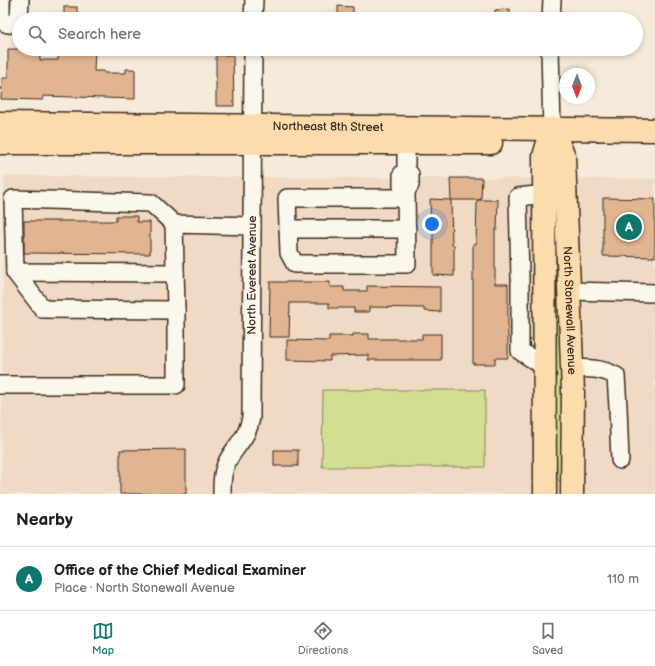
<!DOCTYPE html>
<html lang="en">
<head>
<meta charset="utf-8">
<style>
  :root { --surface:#fff; --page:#f6f6f6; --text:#222; --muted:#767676; --line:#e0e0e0; --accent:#0f766e }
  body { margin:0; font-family:"Balsamiq Sans",sans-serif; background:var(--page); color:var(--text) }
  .compass { position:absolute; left:559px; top:68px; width:36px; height:36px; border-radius:50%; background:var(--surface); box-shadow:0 2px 6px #0003; rotate:180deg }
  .you { position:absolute; left:432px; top:224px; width:14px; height:14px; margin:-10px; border:3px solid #fff; border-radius:50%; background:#1a73e8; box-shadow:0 0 0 6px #1a73e833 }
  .badge { display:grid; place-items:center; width:26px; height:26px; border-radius:50%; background:var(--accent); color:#fff; font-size:13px; font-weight:700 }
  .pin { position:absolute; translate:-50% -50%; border:2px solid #fff; box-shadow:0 1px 4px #0006 }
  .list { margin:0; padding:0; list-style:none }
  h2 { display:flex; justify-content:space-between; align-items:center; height:52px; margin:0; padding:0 16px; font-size:17px }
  h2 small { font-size:13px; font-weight:400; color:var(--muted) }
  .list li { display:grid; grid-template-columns:26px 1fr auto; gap:12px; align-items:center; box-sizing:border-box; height:64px; padding:0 16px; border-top:1px solid var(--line) }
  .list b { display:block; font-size:15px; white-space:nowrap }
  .list p { margin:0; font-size:13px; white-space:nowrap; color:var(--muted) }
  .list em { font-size:13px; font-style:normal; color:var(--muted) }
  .icon { flex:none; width:22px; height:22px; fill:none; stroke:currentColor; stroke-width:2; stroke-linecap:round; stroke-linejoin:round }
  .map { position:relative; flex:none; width:655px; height:494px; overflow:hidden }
  .search { position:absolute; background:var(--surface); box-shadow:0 2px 6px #0003; left:12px; right:12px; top:12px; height:44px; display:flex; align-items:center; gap:10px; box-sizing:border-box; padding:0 14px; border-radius:22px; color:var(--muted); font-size:15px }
  .sheet { height:116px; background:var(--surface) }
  nav { display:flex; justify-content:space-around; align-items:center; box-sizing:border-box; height:56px; border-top:1px solid var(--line); background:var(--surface); font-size:11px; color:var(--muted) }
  nav a { display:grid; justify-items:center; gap:2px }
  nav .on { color:var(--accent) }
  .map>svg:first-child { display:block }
  .built { fill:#f0dac4 }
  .green { fill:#d2df92; stroke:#868458 }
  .building { fill:#e1b492; stroke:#3b2a1e }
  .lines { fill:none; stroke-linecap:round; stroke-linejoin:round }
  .minor-casing { stroke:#3b2a1e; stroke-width:20 }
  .major-casing { stroke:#3b2a1e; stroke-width:25 }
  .minor { stroke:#fbf7ec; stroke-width:17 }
  .major { stroke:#fcdcac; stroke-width:22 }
  .labels { text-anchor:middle; stroke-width:3; stroke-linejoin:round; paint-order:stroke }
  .street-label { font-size:12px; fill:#3b2a1e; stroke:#fbf7ec }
</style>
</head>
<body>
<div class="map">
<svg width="655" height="494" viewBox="0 0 655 494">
  <rect width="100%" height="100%" fill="#f6eada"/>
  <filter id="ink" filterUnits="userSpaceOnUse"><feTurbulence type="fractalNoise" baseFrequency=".025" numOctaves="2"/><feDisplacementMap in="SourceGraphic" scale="8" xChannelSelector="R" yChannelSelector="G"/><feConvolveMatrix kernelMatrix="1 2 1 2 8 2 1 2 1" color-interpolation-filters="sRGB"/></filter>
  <g filter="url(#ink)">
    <polygon class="built" points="4,176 655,179 655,494 1,494"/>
    <g class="green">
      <polygon points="552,253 558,253 565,478 560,482 557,478"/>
      <polygon points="323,390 485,390 485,467 322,467"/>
    </g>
    <g class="building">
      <polygon points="338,6 353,7 353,19 338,19"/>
      <rect x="64" y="7" width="13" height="12"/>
      <polygon points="510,9 510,19 495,19 495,10"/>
      <polygon points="8,49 40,49 40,60 58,60 58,49 95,49 94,71 104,71 104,73 126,73 126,69 135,69 135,99 43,96 43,100 1,99 2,78 8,78"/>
      <polygon points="216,55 233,55 234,106 216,106"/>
      <polygon points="450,178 482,178 481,200 451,200"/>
      <polygon points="603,198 655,199 655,257 603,256"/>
      <polygon points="430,199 451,200 452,245 454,245 454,276 433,275 433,230 431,230"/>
      <polygon points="477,200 498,200 497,230 495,230 495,284 508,284 508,358 495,358 495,364 473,364 473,244 476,244"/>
      <polygon points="116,216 137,216 137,222 150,222 150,254 24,253 24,221 116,221"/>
      <polygon points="270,282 330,282 330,287 344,287 344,291 367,291 367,286 440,287 440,312 424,311 424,308 369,307 369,312 354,312 354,308 329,308 329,303 290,303 289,337 269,337"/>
      <polygon points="353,334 369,334 369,339 422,339 422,334 441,334 441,360 368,360 368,355 330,356 330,361 287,360 287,340 329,341 329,336 353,336"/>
      <polygon points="186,449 186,494 120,494 120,450"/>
      <rect x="274" y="450" width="24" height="16"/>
    </g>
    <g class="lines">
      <g class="minor-casing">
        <g id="minor">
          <path d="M1,0V20C9,27 13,24 19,18L20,0"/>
          <polyline points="253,19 254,0"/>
          <polyline points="551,19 552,0"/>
          <polyline points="550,49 552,129"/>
          <polyline points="406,170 410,174 410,185 406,191 402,186 402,174 406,170 406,143"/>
          <polyline points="406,191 407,264 295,264 289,253 287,198 406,198"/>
          <polyline points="545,194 518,197 520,278 520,351 545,367"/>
          <polyline points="174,224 176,310 43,309 15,272 13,199 151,203 174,224 252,226"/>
          <polyline points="288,229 407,229"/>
          <polyline points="15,272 175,273"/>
          <polyline points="569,291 655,293"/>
          <path d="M572,369C588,368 602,368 616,376L618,407L620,460"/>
          <polyline points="0,385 176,385 176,310"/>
          <path id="s1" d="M222,494C222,482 222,471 228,460C237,444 248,437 251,417L253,49"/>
        </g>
      </g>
      <g class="major-casing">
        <g id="major">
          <path id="s2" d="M0,123L655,130"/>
          <path id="s3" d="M552,129L564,156L573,392L572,494"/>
          <polyline points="0,143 491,143"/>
          <polyline points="545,494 544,156 552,129"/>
        </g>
      </g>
      <use href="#minor" class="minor"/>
      <use href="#major" class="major"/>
    </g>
  </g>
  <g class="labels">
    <g class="street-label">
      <text dy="4" stroke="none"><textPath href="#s2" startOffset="328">Northeast 8th Street</textPath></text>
      <text dy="4" stroke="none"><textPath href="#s1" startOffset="226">North Everest Avenue</textPath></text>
      <text dy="4" stroke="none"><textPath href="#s3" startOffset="184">North Stonewall Avenue</textPath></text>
    </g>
  </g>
</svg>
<svg class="compass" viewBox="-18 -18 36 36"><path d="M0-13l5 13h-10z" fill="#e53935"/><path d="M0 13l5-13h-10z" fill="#767676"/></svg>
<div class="you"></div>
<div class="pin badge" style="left:629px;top:227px">A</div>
<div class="search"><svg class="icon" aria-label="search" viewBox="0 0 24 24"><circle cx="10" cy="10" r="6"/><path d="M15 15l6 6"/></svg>Search here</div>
</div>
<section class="sheet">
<h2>Nearby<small></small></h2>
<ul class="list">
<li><span class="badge">A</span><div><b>Office of the Chief Medical Examiner</b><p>Place · North Stonewall Avenue</p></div><em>110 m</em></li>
</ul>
</section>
<nav>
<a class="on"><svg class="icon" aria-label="map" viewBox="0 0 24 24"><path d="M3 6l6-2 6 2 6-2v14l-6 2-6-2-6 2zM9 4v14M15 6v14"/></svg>Map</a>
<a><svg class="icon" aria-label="directions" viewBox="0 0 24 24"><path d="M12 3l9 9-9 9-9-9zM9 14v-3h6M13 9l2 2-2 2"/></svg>Directions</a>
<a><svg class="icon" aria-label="saved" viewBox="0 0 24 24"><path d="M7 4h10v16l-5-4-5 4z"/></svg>Saved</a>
</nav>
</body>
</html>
